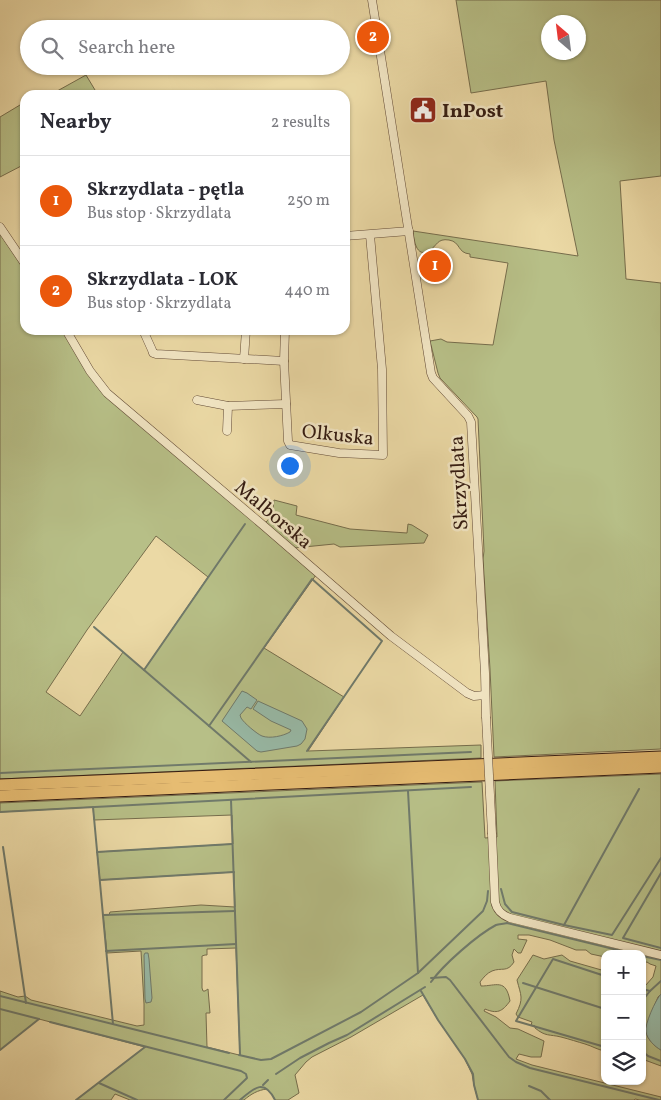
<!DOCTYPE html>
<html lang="en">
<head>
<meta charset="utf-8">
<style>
  :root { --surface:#fff; --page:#f7f7f7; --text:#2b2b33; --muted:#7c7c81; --line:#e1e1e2; --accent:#ea580c }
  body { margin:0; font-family:Vollkorn,serif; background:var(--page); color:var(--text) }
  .controls { position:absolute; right:15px; bottom:15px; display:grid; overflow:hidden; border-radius:10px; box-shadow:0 1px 4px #0004 }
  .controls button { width:45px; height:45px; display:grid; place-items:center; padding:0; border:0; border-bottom:1px solid var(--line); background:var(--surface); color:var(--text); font:25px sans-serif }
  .compass { position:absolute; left:541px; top:15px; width:45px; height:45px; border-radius:50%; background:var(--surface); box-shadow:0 1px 4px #0004; rotate:332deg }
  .you { position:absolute; left:289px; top:465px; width:18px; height:18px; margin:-12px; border:4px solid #fff; border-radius:50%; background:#1a73e8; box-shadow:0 0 0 8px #1a73e833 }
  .badge { display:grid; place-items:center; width:32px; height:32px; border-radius:50%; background:var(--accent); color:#fff; font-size:16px; font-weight:700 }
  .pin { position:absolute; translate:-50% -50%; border:2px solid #fff; box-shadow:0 1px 5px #0006 }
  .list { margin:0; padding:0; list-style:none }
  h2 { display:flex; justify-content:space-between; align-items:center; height:65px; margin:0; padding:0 20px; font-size:21px }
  h2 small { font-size:16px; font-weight:400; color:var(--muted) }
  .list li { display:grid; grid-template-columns:32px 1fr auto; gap:15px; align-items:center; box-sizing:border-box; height:90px; padding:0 20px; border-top:1px solid var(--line) }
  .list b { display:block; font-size:19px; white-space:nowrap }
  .list p { margin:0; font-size:16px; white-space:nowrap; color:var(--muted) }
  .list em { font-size:16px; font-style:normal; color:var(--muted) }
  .icon { flex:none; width:28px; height:28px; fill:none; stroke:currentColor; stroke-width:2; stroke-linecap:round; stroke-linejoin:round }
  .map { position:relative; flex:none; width:661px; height:1100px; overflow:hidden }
  .search { position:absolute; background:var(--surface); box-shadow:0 1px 4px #0004; left:20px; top:20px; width:330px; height:55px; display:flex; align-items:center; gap:12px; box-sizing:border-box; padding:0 18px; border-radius:28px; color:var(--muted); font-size:19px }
  .panel { position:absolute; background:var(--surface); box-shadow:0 1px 4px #0004; left:20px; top:90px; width:330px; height:245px; border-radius:15px }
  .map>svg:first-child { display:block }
  .green { fill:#b7bf87; stroke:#766d4c; fill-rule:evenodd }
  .water { fill:#98baa7; stroke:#707a6b }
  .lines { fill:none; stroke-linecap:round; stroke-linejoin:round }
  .stream { stroke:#707a6b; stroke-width:2 }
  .minor-casing { stroke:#624a36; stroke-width:9 }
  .highway-casing { stroke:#341b11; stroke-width:13 }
  .minor { stroke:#f2e6c4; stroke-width:8 }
  .highway { stroke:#e6bc72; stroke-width:11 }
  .minor-bridge-casing { stroke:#624a36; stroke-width:9; stroke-linecap:butt }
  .minor-bridge { stroke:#f2e6c4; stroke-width:8 }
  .labels { text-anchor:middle; stroke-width:5; stroke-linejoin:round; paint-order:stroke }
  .poi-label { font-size:20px; font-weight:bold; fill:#341b11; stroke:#f2e6c4; text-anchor:start }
  .street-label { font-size:20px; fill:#341b11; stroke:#f2e6c4 }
</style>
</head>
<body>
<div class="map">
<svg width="661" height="1100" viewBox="0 0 661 1100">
  <rect width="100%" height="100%" fill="#ebd9a5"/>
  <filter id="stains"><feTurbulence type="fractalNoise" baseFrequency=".004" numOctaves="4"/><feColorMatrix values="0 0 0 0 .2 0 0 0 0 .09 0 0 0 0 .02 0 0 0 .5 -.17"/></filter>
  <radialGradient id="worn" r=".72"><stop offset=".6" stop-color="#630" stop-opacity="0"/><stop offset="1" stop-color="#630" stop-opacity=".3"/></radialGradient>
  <g class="green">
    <path d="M456,0H661V176L620,181L626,279L661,283V749L494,757L490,669L483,559L484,551L478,419L477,417L440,378L438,373L430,341L441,339L447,342L493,345L508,263L470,257V254C457,253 461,242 449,240C437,238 437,246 429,251C416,258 414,240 413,231L578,256L554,140L546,81L471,93ZM578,22V52H548V22Z"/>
    <polygon points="86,75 98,95 50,95"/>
    <polygon points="25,102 25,164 0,177 0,117"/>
    <path d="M0,234L25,270V330H63L88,372L206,481L316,575L264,648L344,697L308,751L481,745V758L0,779ZM156,536L208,577L144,670L123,652L80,716L46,692L87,630Z"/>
    <path d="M274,500L297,506L296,515L350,529L407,533L408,524L412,525L428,535L424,543L340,547L334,544L294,548L265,523C273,516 273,510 274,500Z"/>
    <path d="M661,774V994L658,997L646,1027C645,1037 653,1045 661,1050V1066L642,1059V985L645,986L653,977L656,966L650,964L647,962L642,963V954H605V957L591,954L586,950H576L550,940L529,935H518V939L527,940L521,953H518L514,949L512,955L514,962C507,973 502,967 492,971C487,973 483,978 480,982L481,986C496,986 506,978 510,1001C502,1012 497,1014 485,1009L484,1011L496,1017L510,1028L518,1029L544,1041L541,1057H531L519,1054L516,1059L532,1065L661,1097V1100H640L635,1099L634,1100H478L474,1085L472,1074L465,1059L438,1020L423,995L351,1037L312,1057L306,1062L295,1075L299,1093L288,1100H275L273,1096L267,1089C258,1090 251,1094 244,1100H130L115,1094L111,1100H76L145,1047L39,1019L0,1050V991L18,997L25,996L31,1000L137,1026L144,1025V1004L141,951L107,953L103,915H109L110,912L201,905L235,907L234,872L100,880L97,852L233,844L232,815L94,820L93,807L0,812V803L482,782L485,838L497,837L495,781ZM236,948L240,1055H239L207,1047L206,1013H210L208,989L205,991H203L202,988V956L205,955H207V949Z"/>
    <path d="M533,955L544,959L562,955L570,961L605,971V1051C598,1050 592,1046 585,1044C578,1042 569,1039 561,1037C549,1034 546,1037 535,1028V1026L531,1025L532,1022L518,1017L516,1014C524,998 521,996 517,980Z"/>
  </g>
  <g class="water">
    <path d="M242,691L247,693L257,700L251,709L247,707L240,715L241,718C244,723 257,734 262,736C270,739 283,736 290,732L291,730L271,721L253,709L258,701L302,721L307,729L305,739L301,744L297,746L261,752L257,751L222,721Z"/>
    <polygon points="145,953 148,953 149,959 152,998 151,1002 146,1003 145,999 144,955"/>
    <path d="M661,994V1050C655,1047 647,1039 646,1032C644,1025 656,999 661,994Z"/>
  </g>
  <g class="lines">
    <g class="stream">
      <polyline points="94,627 251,762"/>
      <polyline points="144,670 245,524"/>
      <polyline points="209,726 312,579 382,641 307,751"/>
      <polyline points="0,773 471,752"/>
      <polyline points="408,791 418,973"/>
      <polyline points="231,800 240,1055"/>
      <polyline points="93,807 113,1024"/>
      <polyline points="0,812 471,787"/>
      <polyline points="3,847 26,1003"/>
      <polyline points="97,852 232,844"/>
      <polyline points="661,873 623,938 661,948"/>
      <polyline points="100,880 234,872"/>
      <polyline points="501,889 505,904 512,912 564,925 612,935 661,858"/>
      <polyline points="103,915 235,911"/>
      <polyline points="564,925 639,789"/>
      <polyline points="106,951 236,944"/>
      <polyline points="642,956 661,960"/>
      <polyline points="605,976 553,959 516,1021 605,1047"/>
      <polyline points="431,978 446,977 450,980 509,1057 516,1062 530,1068 659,1100"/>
      <path d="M431,982C443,965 477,935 496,925C499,924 503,924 507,923L634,954"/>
      <polyline points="523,983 605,1009"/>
      <polyline points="642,989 650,991"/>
      <polyline points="421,991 438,1020 465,1059 473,1074 474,1085 478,1100"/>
      <polyline points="0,996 229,1053"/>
      <polyline points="642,1001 650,991 661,981"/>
      <polyline points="0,1009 39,1019"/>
      <polyline points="50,1022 241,1071 246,1074 247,1078 224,1100"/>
      <polyline points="0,1050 39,1019"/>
      <polyline points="642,1051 648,1056 661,1061"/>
      <polyline points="239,1055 261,1060 271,1059 361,1012 418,973 483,911 487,901 488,891"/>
      <polyline points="276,1074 300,1058 329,1043 347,1035 425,987"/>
      <polyline points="99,1083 137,1100"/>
      <polyline points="263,1085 268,1080"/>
      <polyline points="529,1086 541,1091 550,1100"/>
      <polyline points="76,1100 145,1047"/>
      <path d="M240,1100C254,1088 264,1078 275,1100"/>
    </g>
    <g class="minor-casing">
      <g id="minor">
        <polyline points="372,0 431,373 433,378 468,416 471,422 485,673 486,717"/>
        <polyline points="0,227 25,264"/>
        <polyline points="345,236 409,231"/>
        <polyline points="66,330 90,371 107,393 264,526 391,636 467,693 474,696 485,695"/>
        <polyline points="143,330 152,350 153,353 156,354 284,361"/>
        <polyline points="285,330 284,361 288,441 290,445 339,453 383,455 382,369 370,235"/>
        <polyline points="244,359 246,330"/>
        <polyline points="197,400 228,406 286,404"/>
        <polyline points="227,431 228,406"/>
        <path d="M492,834L495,902C497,911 502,915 510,918L661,955"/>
      </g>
    </g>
    <g class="highway-casing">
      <g id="highway">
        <polyline points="0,785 661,757"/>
        <polyline points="0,796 661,767"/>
      </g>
    </g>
    <use href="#minor" class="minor"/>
    <use href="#highway" class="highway"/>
    <g class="minor-bridge-casing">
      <polyline id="minor-bridge" points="486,717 492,834"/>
    </g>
    <use href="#minor-bridge" class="minor-bridge"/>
  </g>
  <defs>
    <g id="civic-square" transform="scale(1.4375)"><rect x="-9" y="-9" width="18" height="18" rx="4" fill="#8f2418" stroke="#f2e6c4"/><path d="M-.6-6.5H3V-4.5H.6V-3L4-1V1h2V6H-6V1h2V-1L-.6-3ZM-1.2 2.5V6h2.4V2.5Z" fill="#fff"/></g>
  </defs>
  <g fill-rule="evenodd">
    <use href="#civic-square" x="423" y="110"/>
  </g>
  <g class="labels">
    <g class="poi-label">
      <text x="442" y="117">InPost</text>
    </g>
    <g class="street-label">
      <text transform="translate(338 434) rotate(6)" y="7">Olkuska</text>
      <text transform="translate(458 483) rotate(-93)" y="7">Skrzydlata</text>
      <text transform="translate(274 514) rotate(40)" y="7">Malborska</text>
    </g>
  </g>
  <rect width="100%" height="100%" filter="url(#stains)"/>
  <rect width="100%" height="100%" fill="url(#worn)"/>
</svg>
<div class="controls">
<button>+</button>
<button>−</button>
<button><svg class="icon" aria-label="layers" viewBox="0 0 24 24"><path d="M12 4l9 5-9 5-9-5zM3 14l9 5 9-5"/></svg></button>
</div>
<svg class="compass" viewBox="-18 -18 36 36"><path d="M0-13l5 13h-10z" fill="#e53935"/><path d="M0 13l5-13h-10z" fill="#7c7c81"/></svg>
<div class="you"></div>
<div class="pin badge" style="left:435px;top:266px">1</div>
<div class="pin badge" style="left:373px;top:37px">2</div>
<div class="search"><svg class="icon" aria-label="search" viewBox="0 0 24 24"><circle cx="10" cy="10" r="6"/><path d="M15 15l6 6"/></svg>Search here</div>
<section class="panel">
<h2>Nearby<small>2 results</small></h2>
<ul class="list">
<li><span class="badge">1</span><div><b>Skrzydlata - pętla</b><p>Bus stop · Skrzydlata</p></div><em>250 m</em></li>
<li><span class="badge">2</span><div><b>Skrzydlata - LOK</b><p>Bus stop · Skrzydlata</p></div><em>440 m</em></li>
</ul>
</section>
</div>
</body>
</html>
